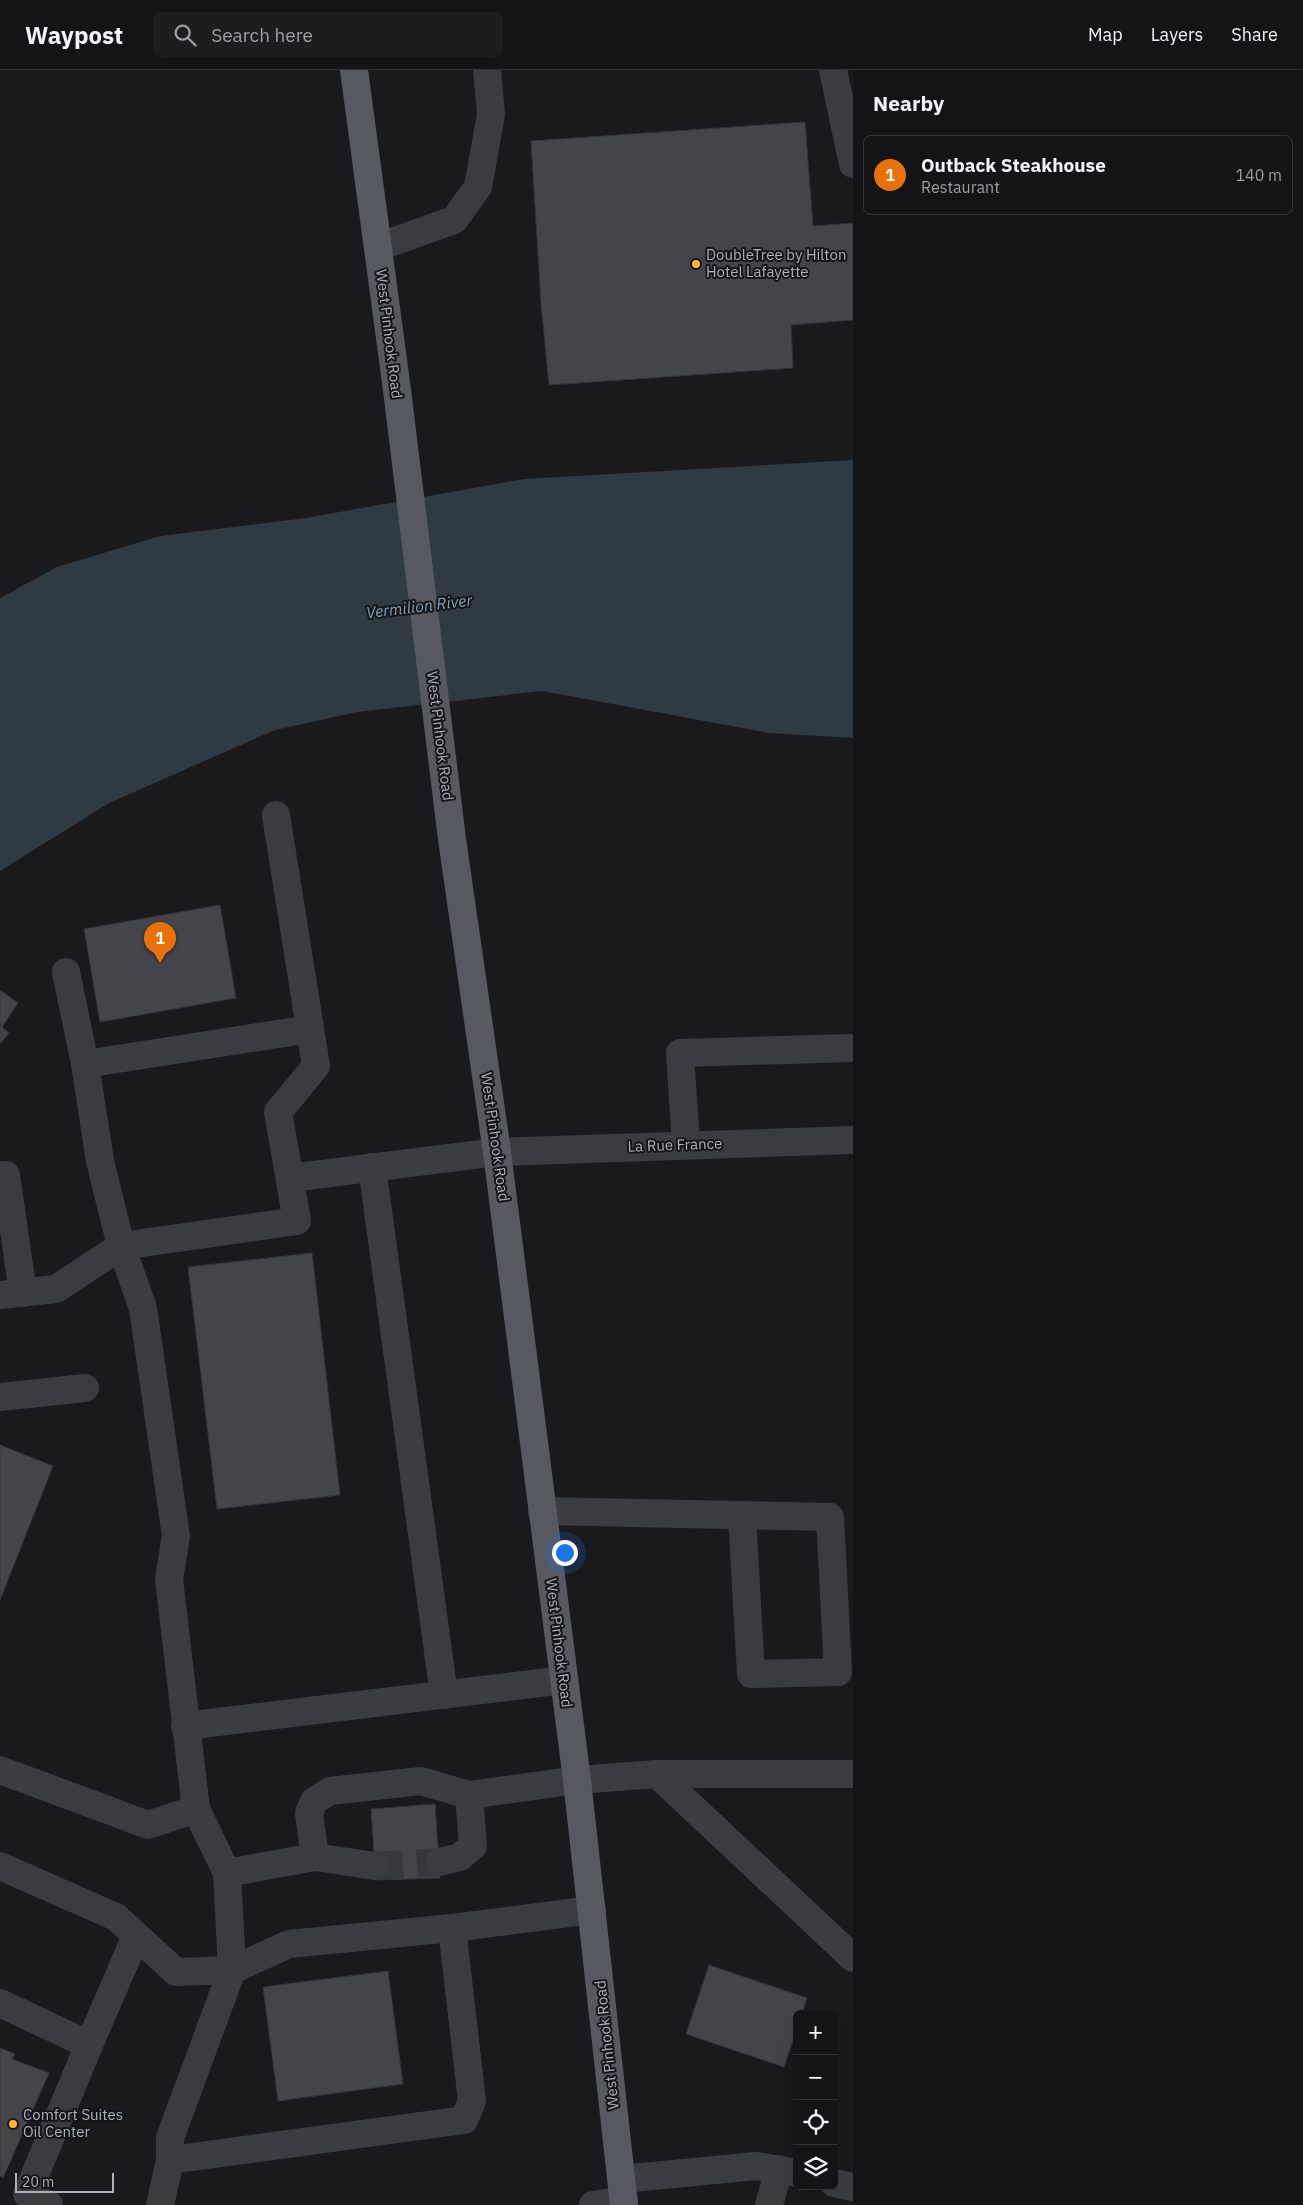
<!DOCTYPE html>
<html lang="en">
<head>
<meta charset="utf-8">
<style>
  :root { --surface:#141416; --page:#1d1d1f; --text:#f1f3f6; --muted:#9d9ea1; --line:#333335; --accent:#ffb530 }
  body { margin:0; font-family:"IBM Plex Sans",sans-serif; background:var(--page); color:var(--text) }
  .controls { position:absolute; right:15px; bottom:15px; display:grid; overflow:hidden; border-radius:8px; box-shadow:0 5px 20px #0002 }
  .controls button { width:45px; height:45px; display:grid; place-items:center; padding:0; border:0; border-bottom:1px solid var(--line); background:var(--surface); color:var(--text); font:25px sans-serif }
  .scale { position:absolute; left:15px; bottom:12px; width:99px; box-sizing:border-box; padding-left:5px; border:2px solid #acb2bd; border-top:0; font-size:14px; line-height:18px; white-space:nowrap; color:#acb2bd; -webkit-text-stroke:4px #151518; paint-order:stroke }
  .you { position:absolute; left:564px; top:1482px; width:18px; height:18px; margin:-12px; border:4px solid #fff; border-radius:50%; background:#1a73e8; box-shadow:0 0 0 8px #1a73e833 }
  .badge { display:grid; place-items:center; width:32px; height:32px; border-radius:50%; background:var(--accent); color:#fff; font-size:16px; font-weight:700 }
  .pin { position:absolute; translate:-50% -41px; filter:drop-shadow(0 1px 2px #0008) }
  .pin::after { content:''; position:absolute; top:26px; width:18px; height:15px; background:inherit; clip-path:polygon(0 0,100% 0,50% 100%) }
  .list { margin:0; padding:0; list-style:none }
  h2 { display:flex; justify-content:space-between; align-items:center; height:65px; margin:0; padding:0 20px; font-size:21px }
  h2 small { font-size:16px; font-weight:400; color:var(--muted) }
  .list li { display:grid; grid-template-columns:32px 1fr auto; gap:15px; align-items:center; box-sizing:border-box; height:80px; margin:0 10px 10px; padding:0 10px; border:1px solid var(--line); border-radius:8px }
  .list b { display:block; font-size:19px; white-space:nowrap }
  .list p { margin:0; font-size:16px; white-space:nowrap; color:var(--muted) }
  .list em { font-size:16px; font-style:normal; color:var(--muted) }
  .icon { flex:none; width:28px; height:28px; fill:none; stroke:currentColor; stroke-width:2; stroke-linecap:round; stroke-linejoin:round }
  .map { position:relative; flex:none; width:853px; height:2135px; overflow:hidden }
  header { display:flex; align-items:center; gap:30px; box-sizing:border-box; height:70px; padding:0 25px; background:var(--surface); border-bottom:1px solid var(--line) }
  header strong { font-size:24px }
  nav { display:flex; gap:28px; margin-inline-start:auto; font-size:18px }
  .search { width:350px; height:45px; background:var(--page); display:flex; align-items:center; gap:12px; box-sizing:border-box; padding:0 18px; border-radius:8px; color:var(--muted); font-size:19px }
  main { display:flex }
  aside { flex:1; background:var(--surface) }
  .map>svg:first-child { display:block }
  .water { fill:#2f3a42 }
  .building { fill:#44454a; stroke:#343439 }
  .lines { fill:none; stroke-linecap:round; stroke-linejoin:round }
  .minor-tunnel { stroke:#37383d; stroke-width:28; stroke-dasharray:28 14; stroke-linecap:butt }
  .minor { stroke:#3b3c42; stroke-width:28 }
  .major { stroke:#575961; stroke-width:28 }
  .poi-dot { fill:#ffb530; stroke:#151518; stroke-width:2 }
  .labels { text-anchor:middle; stroke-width:4; stroke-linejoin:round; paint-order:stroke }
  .poi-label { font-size:15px; fill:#acb2bd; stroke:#151518; text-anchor:start }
  .street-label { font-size:15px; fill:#acb2bd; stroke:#151518 }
  .water-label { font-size:16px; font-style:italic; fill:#81a1ba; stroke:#151518 }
</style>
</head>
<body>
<header>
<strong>Waypost</strong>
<div class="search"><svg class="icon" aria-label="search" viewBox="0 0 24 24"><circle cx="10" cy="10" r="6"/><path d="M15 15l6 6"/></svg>Search here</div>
<nav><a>Map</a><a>Layers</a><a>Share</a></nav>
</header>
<main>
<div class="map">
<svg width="853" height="2135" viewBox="0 0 853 2135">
  <rect width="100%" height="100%" fill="#1a1a1d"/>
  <polygon class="water" points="853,390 853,668 769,663 542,621 357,642 275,660 109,733 0,801 0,528 57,497 160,466 306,448 524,409"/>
  <g class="building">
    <polygon points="805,52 813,156 853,153 853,250 791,255 793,298 549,315 541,233 531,71"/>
    <polygon points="220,835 236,928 100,952 84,859"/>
    <polygon points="0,920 18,933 2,957 9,963 0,974"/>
    <polygon points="312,1183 340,1425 217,1439 188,1197"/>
    <polygon points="0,1375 53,1396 0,1530"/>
    <polygon points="435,1734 440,1808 376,1810 371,1739"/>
    <polygon points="709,1895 807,1928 802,1944 797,1944 797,1959 784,1997 686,1964"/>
    <polygon points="388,1901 403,2014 278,2031 263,1917"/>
    <polygon points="0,1978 15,1984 12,1989 49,2003 3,2108 0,2106"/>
  </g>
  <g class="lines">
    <polyline class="minor-tunnel" points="375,1796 439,1792"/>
    <g class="minor">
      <polyline points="833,0 853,94"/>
      <polyline points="378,177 454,150 478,117 491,44 487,0"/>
      <polyline points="276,745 316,996 278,1042 297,1151 121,1176 100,1091 85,994 310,959"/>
      <polyline points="66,902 85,994"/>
      <polyline points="686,1074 680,983 853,978"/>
      <polyline points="372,1097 444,1625"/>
      <polyline points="0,1105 6,1105 23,1223"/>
      <polyline points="290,1108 497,1082 853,1070"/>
      <polyline points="0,1225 56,1219 121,1176 143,1238 176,1466 169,1509 196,1739 148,1755 0,1700"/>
      <polyline points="0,1327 85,1318"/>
      <polyline points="542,1441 830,1447 838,1602 751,1604 742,1446"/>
      <polyline points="185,1656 564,1610"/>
      <polyline points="657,1704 853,1888"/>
      <polyline points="196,1739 227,1803 315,1787 309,1743 314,1731 330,1721 421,1711 469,1725 577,1710 657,1704 853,1704"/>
      <polyline points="315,1787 375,1796"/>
      <polyline points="439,1792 460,1787 473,1776 469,1725"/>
      <polyline points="0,1796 116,1847 176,1902 232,1900 289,1874 452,1858 592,1840"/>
      <polyline points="0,1933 89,1975 27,2124 49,2135"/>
      <polyline points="89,1975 136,1866"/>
      <polyline points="170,2090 170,2068 232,1900 227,1803"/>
      <polyline points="622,2109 756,2096 797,2103"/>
      <polyline points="834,2113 853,2117"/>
      <polyline points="160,2135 170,2090 464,2050 472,2031 452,1858"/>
      <polyline points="593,2135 624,2130"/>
      <polyline points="769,2135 779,2099"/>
    </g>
    <polyline class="major" points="354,0 397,320 452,769 497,1082 577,1710 624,2135"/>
  </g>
  <g class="poi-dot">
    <circle cx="696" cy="194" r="5"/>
    <circle cx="13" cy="2054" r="5"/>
  </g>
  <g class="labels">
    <g class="poi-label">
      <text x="706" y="190">DoubleTree by Hilton<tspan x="706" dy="17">Hotel Lafayette</tspan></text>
      <text x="23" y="2050">Comfort Suites<tspan x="23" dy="17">Oil Center</tspan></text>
    </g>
    <g class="street-label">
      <text transform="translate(389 264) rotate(83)" y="5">West Pinhook Road</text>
      <text transform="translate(440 666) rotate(83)" y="5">West Pinhook Road</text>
      <text transform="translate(495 1067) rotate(82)" y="5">West Pinhook Road</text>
      <text transform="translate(675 1075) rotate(-2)" y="5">La Rue France</text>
      <text transform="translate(559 1573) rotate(83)" y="5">West Pinhook Road</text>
      <text transform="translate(607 1975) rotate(-96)" y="5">West Pinhook Road</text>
    </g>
    <g class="water-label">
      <text transform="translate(419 536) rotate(-7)" y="6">Vermilion River</text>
    </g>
  </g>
</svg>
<div class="controls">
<button>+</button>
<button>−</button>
<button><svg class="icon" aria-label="locate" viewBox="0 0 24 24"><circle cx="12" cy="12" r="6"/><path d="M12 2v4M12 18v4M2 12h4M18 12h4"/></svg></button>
<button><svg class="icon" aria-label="layers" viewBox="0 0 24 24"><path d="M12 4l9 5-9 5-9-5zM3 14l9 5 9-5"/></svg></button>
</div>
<div class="scale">20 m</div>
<div class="you"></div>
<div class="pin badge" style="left:160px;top:893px;background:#e8710a">1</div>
</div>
<aside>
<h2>Nearby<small></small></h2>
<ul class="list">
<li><span class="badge" style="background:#e8710a">1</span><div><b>Outback Steakhouse</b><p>Restaurant</p></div><em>140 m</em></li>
</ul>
</aside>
</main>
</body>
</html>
